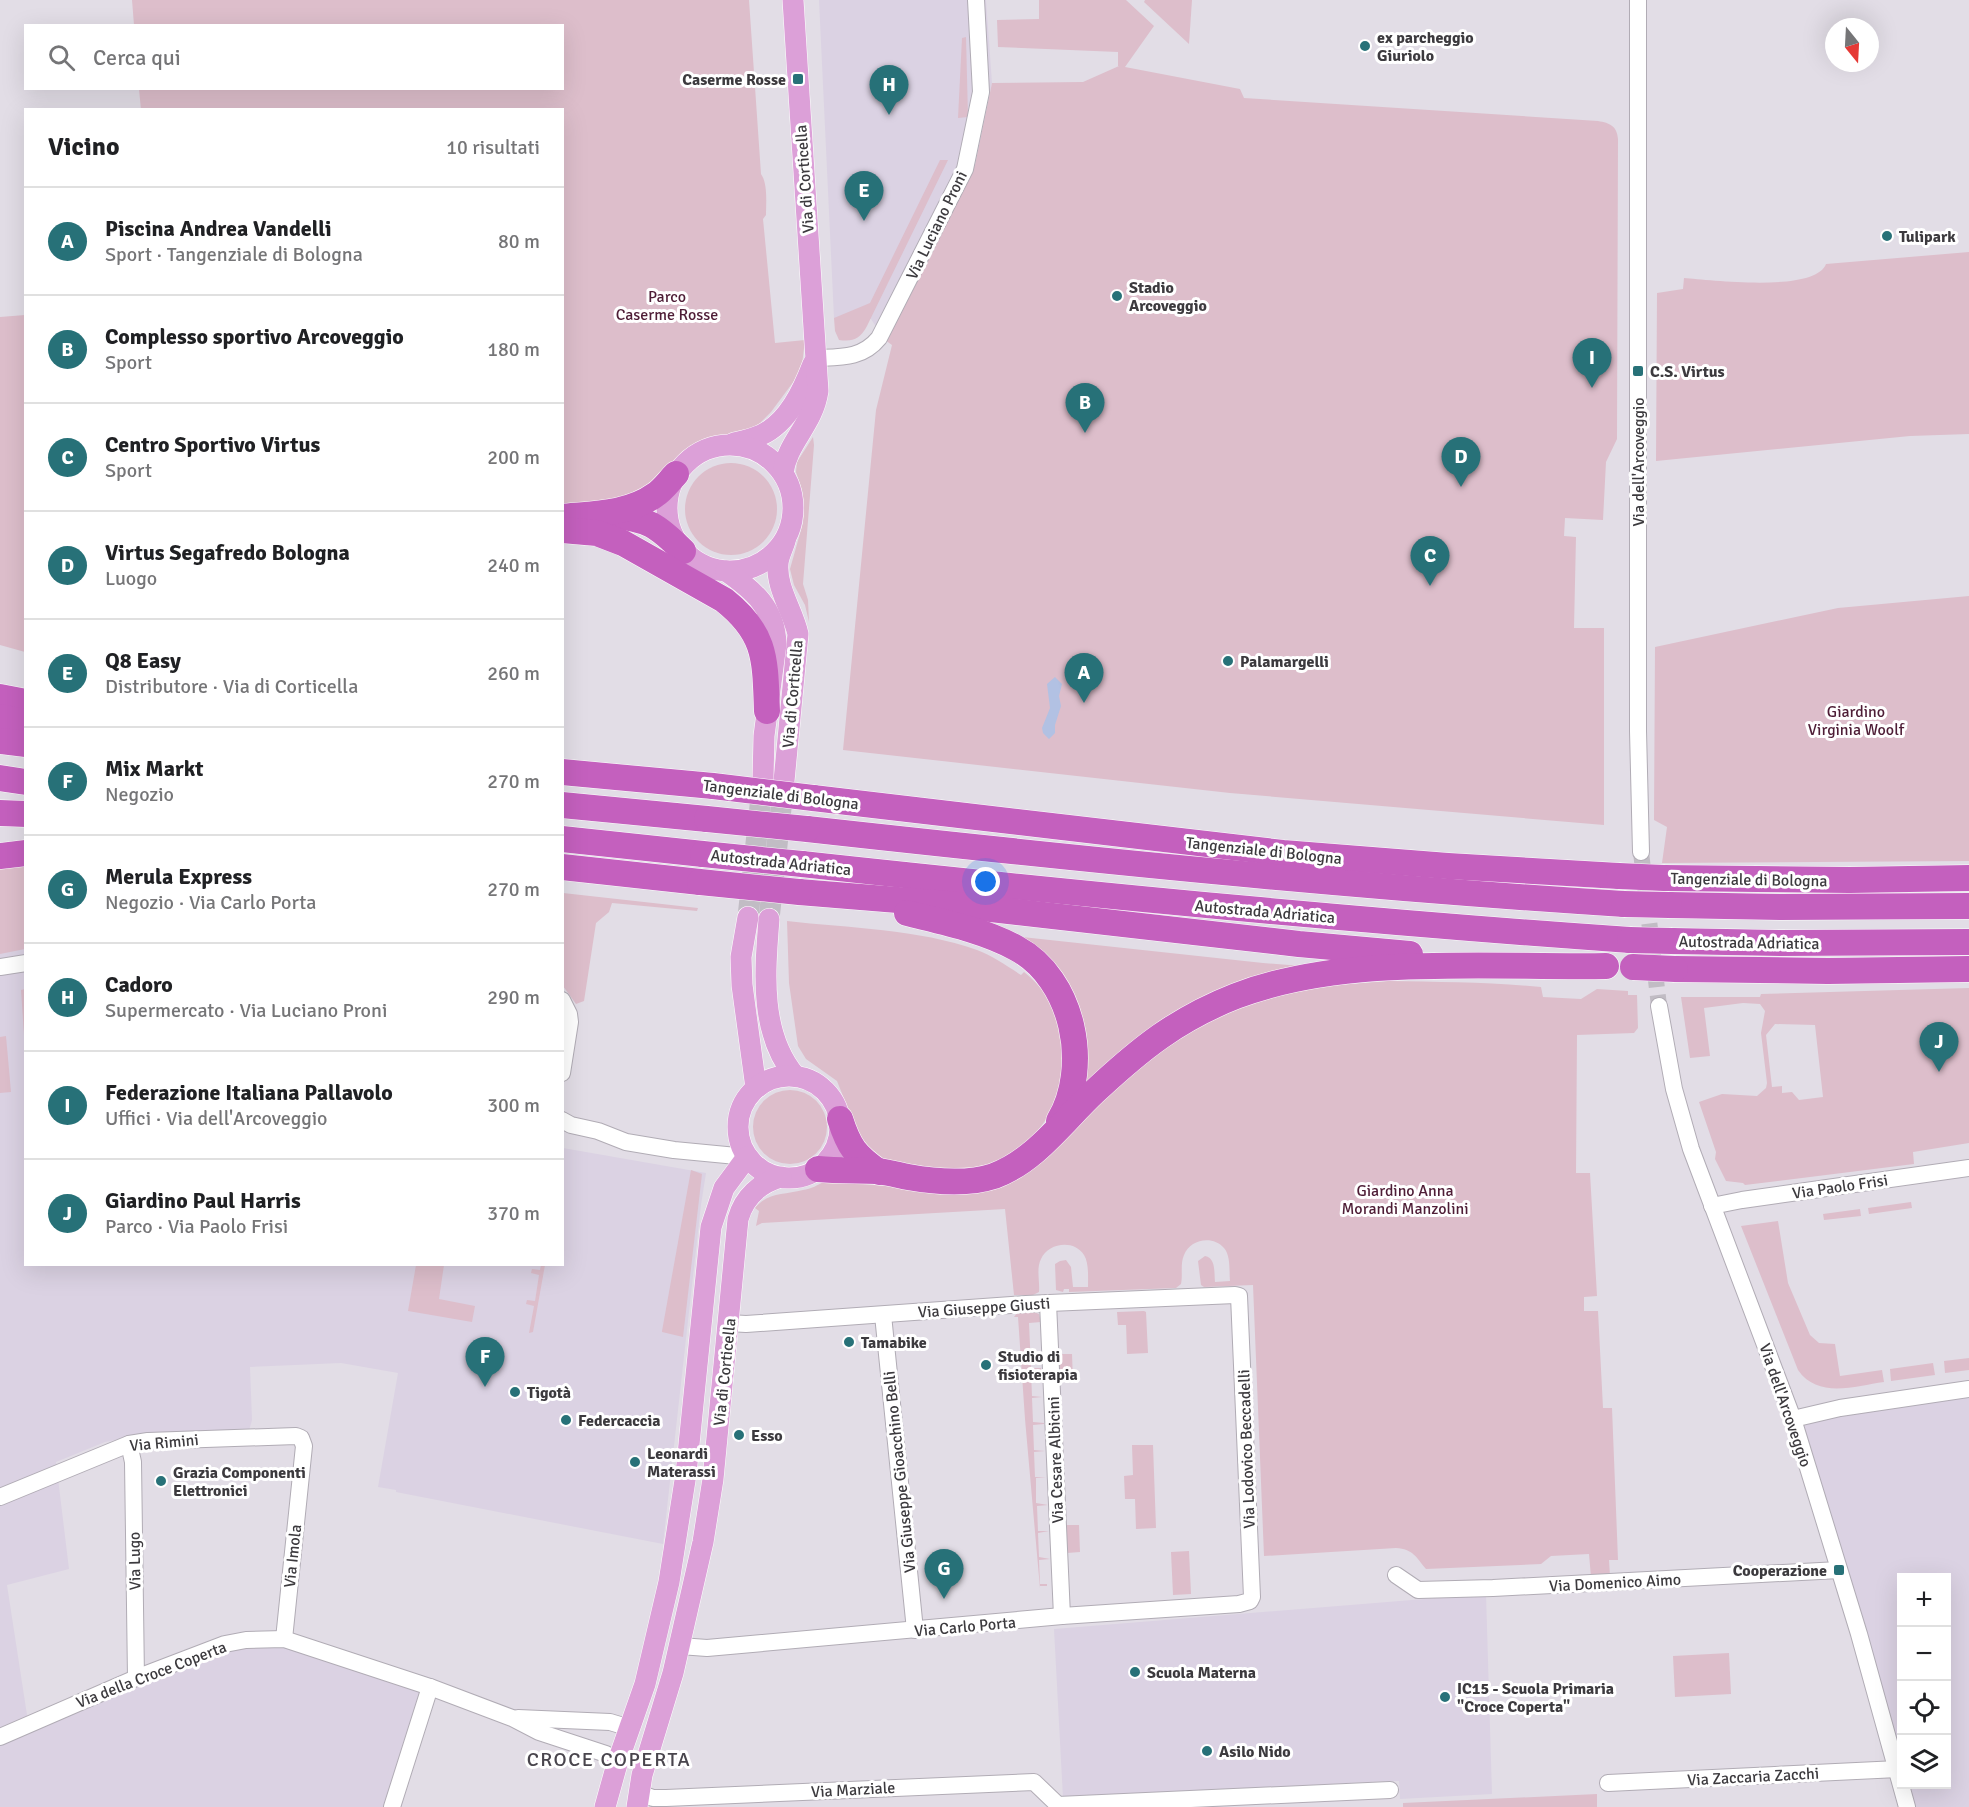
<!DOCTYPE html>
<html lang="it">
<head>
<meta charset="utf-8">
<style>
  :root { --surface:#fff; --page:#f6f6f6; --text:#202124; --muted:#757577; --line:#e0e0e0; --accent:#277178 }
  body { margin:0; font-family:Signika,sans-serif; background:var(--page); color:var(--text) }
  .controls { position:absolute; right:18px; bottom:18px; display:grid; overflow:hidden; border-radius:0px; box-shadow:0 6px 24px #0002 }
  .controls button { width:54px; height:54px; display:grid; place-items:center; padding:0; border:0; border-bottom:2px solid var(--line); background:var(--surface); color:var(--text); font:30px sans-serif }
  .compass { position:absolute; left:1825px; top:18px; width:54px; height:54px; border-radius:50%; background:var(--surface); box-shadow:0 6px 24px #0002; rotate:162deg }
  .you { position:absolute; left:986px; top:882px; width:21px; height:21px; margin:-15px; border:4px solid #fff; border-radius:50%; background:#1a73e8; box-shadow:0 0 0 9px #1a73e833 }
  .badge { display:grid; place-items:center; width:39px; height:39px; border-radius:50%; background:var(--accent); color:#fff; font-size:20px; font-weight:700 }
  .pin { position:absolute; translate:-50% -50px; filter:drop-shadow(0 2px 3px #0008) }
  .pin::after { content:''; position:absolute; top:32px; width:21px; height:18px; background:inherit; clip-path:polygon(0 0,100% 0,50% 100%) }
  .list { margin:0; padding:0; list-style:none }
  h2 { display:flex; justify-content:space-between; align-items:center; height:78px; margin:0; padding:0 24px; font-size:26px }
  h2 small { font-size:20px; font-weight:400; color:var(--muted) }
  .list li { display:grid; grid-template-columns:39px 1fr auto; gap:18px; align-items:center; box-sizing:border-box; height:108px; padding:0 24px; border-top:2px solid var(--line) }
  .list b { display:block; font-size:22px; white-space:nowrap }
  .list p { margin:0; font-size:20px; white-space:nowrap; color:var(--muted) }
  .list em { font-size:20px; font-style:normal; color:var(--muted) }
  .icon { flex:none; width:33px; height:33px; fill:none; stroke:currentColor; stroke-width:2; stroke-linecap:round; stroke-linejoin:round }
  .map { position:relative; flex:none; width:1969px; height:1807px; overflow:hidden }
  .search { position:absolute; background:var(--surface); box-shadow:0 6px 24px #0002; left:24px; top:24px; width:540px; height:66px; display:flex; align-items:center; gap:15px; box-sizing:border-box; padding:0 21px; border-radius:0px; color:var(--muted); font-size:22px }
  .panel { position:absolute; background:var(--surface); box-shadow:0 6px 24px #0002; left:24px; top:108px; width:540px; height:1158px; border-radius:0px }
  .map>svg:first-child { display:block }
  .built { fill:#dbd2e3 }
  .green { fill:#ddbecb; fill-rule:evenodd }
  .water { fill:#b2c1e3 }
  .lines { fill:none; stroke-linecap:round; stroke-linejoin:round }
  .minor-tunnel { stroke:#c1bcc4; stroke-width:16; stroke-dasharray:16 8; stroke-linecap:butt }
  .major-tunnel { stroke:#c1bcc4; stroke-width:21; stroke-dasharray:21 10; stroke-linecap:butt }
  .minor-casing { stroke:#b1acb5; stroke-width:18 }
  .major-casing { stroke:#fff; stroke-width:22 }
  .highway-casing { stroke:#fff; stroke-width:27 }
  .minor { stroke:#fff; stroke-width:16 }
  .major { stroke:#dca0d8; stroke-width:21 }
  .highway { stroke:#c460be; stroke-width:26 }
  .highway-bridge-casing { stroke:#fff; stroke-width:27; stroke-linecap:butt }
  .highway-bridge { stroke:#c460be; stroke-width:26 }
  .poi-dot { fill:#277178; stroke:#fff; stroke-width:2 }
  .labels { text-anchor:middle; stroke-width:6; stroke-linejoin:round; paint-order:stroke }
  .poi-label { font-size:16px; font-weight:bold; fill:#3c3a3e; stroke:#fff; text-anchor:start }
  .street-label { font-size:16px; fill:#3c3a3e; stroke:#fff }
  .park-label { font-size:16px; fill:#4e1d36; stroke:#fff }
  .quarter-label { font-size:20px; letter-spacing:1.5px; fill:#49454d; stroke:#fff }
</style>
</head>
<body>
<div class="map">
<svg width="1969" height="1807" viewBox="0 0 1969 1807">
  <rect width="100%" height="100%" fill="#e2dde6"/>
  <g class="built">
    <polygon points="819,0 986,0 992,83 975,165 885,340 871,319 834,318"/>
    <polygon points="25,886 26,1264 562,1264 563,1148 706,1173 701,1205 663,1544 396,1492 396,1490 378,1487 398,1373 341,1363 250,1367 252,1420 248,1434 132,1437 105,1442 56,1462 69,1569 7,1585 29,1728 243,1645 280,1644 425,1692 391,1807 0,1807 0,890"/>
    <polygon points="1969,1389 1969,1807 1914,1807 1909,1785 1946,1784 1946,1578 1902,1578 1901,1756 1793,1419"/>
    <polygon points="1486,1594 1492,1794 1400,1799 1399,1781 1387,1781 1063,1798 1054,1629"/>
  </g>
  <g class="green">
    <path d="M132,0H749L761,174C768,184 766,203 766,215L763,219L775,343L805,340L802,365L794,381L771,412L755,428L713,439L690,448L637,498L563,507L562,110H141L139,89L562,88V26L134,25Z"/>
    <path d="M1039,0H1126L1154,26L1125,67L1240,89L1244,98L1598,121C1610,123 1617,126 1618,139L1617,439L1606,462L1603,520L1565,518L1564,536L1576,537L1574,628H1604V825L1230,793L843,750L876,410L892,345L885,340L975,165L992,83L1083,82L1119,66H1118V52L998,47L997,20L1039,19Z"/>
    <polygon points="1145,0 1192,0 1189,44 1144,2"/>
    <polygon points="966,37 968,117 958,118 962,38"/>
    <path d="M940,160H948L867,326C860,339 853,342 839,340L835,331L834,318L870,303Z"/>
    <path d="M1969,252V434L1910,436L1656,461L1657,293L1683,289L1684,278C1711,280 1815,293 1826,264Z"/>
    <polygon points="25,315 26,315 25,652 0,645 0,317"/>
    <polygon points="813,437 814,445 803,584 808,600 809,622 805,605 794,585 790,569 803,523 804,505 802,490 796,472 797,462"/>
    <circle cx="731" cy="509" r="46"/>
    <polygon points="1969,596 1969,861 1662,863 1667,827 1654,820 1655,647 1838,608"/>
    <polygon points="25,862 25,949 0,954 0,865"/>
    <polygon points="563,893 698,908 697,911 612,903 609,912 596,923 584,1001 576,1004 563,986"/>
    <path d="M787,921C848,928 919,929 977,950C993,956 1007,966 1021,975L1024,972C1051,994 1061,1016 1063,1050C1063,1058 1065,1066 1064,1073C1057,1122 1016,1164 967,1169C950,1171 934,1168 917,1165C900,1162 880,1160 865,1151L837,1081L806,1059L798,1046L789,983Z"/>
    <polygon points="1022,937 1263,963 1302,966 1082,1092 1081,1075"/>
    <path d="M1389,981C1440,982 1491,982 1541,987L1543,997L1581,999L1597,989L1628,991V995H1637L1638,1028L1634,1033L1577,1035L1576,1173H1590L1597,1296L1584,1297V1311H1598L1603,1408H1612L1618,1560H1609L1610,1576L1591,1577L1589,1554L1551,1556L1541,1564L1426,1569C1416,1557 1413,1549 1396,1548L1264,1556L1253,1285L1204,1287L1201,1285L1198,1261L1205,1256C1216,1258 1214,1272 1215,1282L1230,1281C1229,1271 1231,1256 1224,1248C1213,1235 1190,1239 1184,1255C1180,1264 1183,1275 1181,1284L1176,1288L1069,1292V1289H1064L1063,1292L1056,1290L1055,1264L1060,1261L1066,1260L1071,1267L1073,1287H1088C1088,1277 1089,1263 1084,1255C1074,1239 1048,1243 1041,1259C1036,1269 1040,1281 1039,1292L1033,1295H1014L1005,1209L762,1223L756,1226L759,1211L755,1208C768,1192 784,1195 803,1190C811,1189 818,1185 825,1181L963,1192L1121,1080L1189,1028L1273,995L1312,987Z"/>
    <path d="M1969,988V1143L1913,1152L1914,1164L1745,1185L1743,1183L1726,1181L1715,1159L1716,1152L1699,1102L1722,1094L1757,1096L1766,1088L1767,1083L1761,1033L1765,1011L1760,1004L1743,1003L1704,1008L1710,1056L1690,1058L1681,997H1760L1761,994ZM1775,1024L1815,1025L1823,1097L1799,1100L1792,1092L1782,1093V1086L1772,1087L1766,1035Z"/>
    <polygon points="25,989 26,989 25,1050 21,990"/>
    <polygon points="6,1036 11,1092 0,1093 0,1037"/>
    <circle cx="790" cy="1127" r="37"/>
    <polygon points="691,1170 702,1174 683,1337 662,1332 662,1331"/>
    <polygon points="1911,1202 1912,1208 1869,1214 1868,1208"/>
    <polygon points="1860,1209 1861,1216 1824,1220 1823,1214"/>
    <path d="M1778,1221L1788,1283L1810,1335L1819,1343L1835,1344L1840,1376L1882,1370L1884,1382C1855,1386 1818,1399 1798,1370L1741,1226Z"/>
    <polygon points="416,1265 444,1265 439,1299 475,1306 472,1322 408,1311"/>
    <polygon points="541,1265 545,1265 533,1332 529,1333 534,1306 526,1304 527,1300 535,1301 539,1275 531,1273 532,1269 540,1270"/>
    <polygon points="1144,1311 1146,1312 1148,1353 1127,1354 1126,1325 1118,1325 1117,1312"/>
    <polygon points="1034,1312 1039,1314 1041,1322 1029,1323 1031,1368 1041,1368 1041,1370 1031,1371 1032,1396 1042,1397 1032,1398 1033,1422 1044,1423 1044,1424 1033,1425 1034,1450 1045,1451 1034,1452 1035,1477 1046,1477 1036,1478 1036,1503 1048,1505 1037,1506 1038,1531 1049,1531 1038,1533 1039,1557 1050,1559 1039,1560 1040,1584 1047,1584 1047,1586 1040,1586 1040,1588 1025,1419 1018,1317 1014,1317 1017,1313"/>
    <polygon points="1059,1354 1072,1354 1073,1381 1060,1381"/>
    <polygon points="1969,1358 1969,1370 1945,1373 1944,1361"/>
    <polygon points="1933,1363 1935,1375 1891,1381 1890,1369"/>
    <polygon points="1132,1445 1153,1445 1156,1528 1136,1529 1135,1499 1125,1499 1124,1476 1133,1475"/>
    <polygon points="1066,1525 1079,1525 1080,1552 1067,1553"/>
    <polygon points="1189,1551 1191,1594 1173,1595 1171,1552"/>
    <polygon points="1729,1653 1731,1694 1675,1697 1673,1656"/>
    <polygon points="1597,1794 1597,1807 1403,1807 1403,1803"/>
  </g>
  <polygon class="water" points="1055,677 1062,684 1059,696 1061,706 1055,725 1055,733 1049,739 1043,733 1042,728 1050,708 1047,684"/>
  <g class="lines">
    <polyline class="minor-tunnel" points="1641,852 1659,1006"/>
    <g class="major-tunnel">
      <polyline points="748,917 763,779"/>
      <polyline points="769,919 784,781"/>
    </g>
    <g class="minor-casing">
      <g id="minor">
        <polyline points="1638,0 1638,731 1641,852"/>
        <path d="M816,358C840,357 862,359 879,338L965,169L981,92L976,0"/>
        <polyline points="0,967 26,963"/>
        <polyline points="562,1000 569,1014 570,1022 562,1073"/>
        <polyline points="1659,1006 1674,1089 1691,1149 1793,1419 1859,1634 1907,1807"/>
        <polyline points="562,1120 571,1125 598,1131 626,1142 674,1150 747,1157"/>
        <polyline points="1712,1206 1742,1200 1969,1168"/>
        <polyline points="1048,1303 1062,1616"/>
        <polyline points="883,1315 915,1630"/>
        <polyline points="1793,1419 1840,1408 1969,1389"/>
        <polyline points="129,1444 133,1462 136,1678"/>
        <polyline points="0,1497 129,1444 148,1441 296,1436 301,1438 304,1446 284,1639"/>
        <polyline points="1396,1575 1418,1590 1493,1588 1839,1570"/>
        <polyline points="680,1646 707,1648 1062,1616 1239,1604 1250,1601 1252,1597 1239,1296 1235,1295 1026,1304 746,1324 729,1323"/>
        <polyline points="518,1718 610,1722 630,1728"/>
        <polyline points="0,1737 136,1678 225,1644 246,1640 284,1639 430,1687 512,1718 539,1732 606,1754 617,1764"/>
        <polyline points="1608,1783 1898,1769"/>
        <polyline points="639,1793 653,1798 666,1798 1034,1782 1058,1805 1058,1807"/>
        <polyline points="1058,1805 1390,1790"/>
        <polyline points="392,1807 430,1687"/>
      </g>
    </g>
    <g class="major-casing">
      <g id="major">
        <path d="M734,443C743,441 753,439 761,435C788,423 803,390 813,364"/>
        <circle cx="730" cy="508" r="63"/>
        <path d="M783,473C787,442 813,425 818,391L793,0"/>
        <path d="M726,571C753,590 775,608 776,644L764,736L763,779"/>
        <path d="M784,781L798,634C793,611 776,588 778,564C778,557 783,548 785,541"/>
        <polyline points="748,917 741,957 742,985 756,1088"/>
        <path d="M769,919C765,971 759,1033 795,1076"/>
        <circle cx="789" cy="1127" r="51"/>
        <polyline points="605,1807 617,1764 645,1684 669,1582 686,1474 711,1227 724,1188 747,1157"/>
        <path d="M637,1807L642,1775L673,1673L703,1542L713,1479L738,1219C744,1197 760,1183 781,1177"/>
      </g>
    </g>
    <g class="highway-casing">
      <g id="highway">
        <path d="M611,515C648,519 657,525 683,551"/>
        <path d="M562,517C593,514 629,514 655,495C663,490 669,481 676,474"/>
        <path d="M562,530L597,533L623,543L724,600C767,634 765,660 767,711"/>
        <polyline points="0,697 26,702"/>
        <polyline points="0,717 26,722"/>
        <polyline points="0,741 26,744"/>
        <polyline points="562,772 713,786"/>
        <polyline points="0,778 26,782"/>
        <polyline points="813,798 1283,853 1448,866 1619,876"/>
        <polyline points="562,805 707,819"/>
        <polyline points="0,813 26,814"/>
        <path d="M807,829C1079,859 1351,887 1624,904"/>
        <polyline points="562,839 703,854"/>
        <polyline points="0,856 26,853"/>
        <path d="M802,864C1078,894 1353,921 1630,940"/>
        <polyline points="562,867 700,882"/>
        <polyline points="1664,878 1850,880 1969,878"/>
        <polyline points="799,892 947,904 1299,944 1410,954"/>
        <polyline points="1669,905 1781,907 1969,906"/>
        <path d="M907,913C943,922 983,930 1016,948C1074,979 1091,1067 1059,1121"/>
        <polyline points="1672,941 1780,943 1969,942"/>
        <polyline points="1675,969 1828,971 1969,969"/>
        <path d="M840,1119C849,1147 855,1155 879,1172"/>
        <path d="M818,1169C838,1171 857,1170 877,1171C887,1172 898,1175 908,1177C936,1182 967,1185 994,1176C1035,1161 1063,1121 1094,1092C1140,1049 1177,1019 1236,996C1346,954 1490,968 1606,966"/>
      </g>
    </g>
    <use href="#minor" class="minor"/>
    <use href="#major" class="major"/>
    <use href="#highway" class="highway"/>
    <g class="highway-bridge-casing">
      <g id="highway-bridge">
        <polyline points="713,786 813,798"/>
        <polyline points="707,819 807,829"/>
        <polyline points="703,854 802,864"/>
        <polyline points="1619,876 1664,878"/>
        <polyline points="700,882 799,892"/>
        <polyline points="1624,904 1669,905"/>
        <polyline points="1630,940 1672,941"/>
        <polyline points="1633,967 1675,969"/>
      </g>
    </g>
    <use href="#highway-bridge" class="highway-bridge"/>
  </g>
  <g class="poi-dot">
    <circle cx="1365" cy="46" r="6"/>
    <rect x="792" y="73" width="12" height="12" rx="3"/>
    <circle cx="1887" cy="236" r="6"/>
    <circle cx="1117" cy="296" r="6"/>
    <rect x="1632" y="365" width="12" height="12" rx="3"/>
    <circle cx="1228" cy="661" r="6"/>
    <circle cx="849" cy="1342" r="6"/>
    <circle cx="986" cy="1365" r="6"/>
    <circle cx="515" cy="1392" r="6"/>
    <circle cx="566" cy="1420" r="6"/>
    <circle cx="739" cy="1435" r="6"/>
    <circle cx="635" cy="1462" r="6"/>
    <circle cx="161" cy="1481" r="6"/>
    <rect x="1833" y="1564" width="12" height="12" rx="3"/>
    <circle cx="1135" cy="1672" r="6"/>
    <circle cx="1445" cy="1697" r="6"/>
    <circle cx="1207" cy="1751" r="6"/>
  </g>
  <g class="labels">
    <g class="poi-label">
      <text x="1377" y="43">ex parcheggio<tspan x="1377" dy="18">Giuriolo</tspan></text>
      <text x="786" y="85" text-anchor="end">Caserme Rosse</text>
      <text x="1899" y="242">Tulipark</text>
      <text x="1129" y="293">Stadio<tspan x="1129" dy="18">Arcoveggio</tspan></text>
      <text x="1650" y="377">C.S. Virtus</text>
      <text x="1240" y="667">Palamargelli</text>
      <text x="861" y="1348">Tamabike</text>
      <text x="998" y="1362">Studio di<tspan x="998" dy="18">fisioterapia</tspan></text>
      <text x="527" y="1398">Tigotà</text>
      <text x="578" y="1426">Federcaccia</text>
      <text x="751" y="1441">Esso</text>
      <text x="647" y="1459">Leonardi<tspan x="647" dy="18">Materassi</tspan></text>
      <text x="173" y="1478">Grazia Componenti<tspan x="173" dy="18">Elettronici</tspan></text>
      <text x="1827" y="1576" text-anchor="end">Cooperazione</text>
      <text x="1147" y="1678">Scuola Materna</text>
      <text x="1457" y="1694">IC15 - Scuola Primaria<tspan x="1457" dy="18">"Croce Coperta"</tspan></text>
      <text x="1219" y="1757">Asilo Nido</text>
    </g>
    <g class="street-label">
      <text transform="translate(804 179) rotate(-94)" y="6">Via di Corticella</text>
      <text transform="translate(936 225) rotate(-64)" y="6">Via Luciano Proni</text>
      <text transform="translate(1638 462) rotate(-90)" y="6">Via dell'Arcoveggio</text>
      <text transform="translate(792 694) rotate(-85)" y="6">Via di Corticella</text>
      <text transform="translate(781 794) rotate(7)" y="6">Tangenziale di Bologna</text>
      <text transform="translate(1264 850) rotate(6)" y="6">Tangenziale di Bologna</text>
      <text transform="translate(781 862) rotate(6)" y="6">Autostrada Adriatica</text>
      <text transform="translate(1749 879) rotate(1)" y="6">Tangenziale di Bologna</text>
      <text transform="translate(1265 911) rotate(5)" y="6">Autostrada Adriatica</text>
      <text transform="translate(1749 942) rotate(1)" y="6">Autostrada Adriatica</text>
      <text transform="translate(1840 1186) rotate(-8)" y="6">Via Paolo Frisi</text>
      <text transform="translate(984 1307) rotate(-4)" y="6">Via Giuseppe Giusti</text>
      <text transform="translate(724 1372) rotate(-84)" y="6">Via di Corticella</text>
      <text transform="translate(1786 1405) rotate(71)" y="6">Via dell'Arcoveggio</text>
      <text transform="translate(164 1442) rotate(-5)" y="6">Via Rimini</text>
      <text transform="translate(1246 1449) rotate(-92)" y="6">Via Lodovico Beccadelli</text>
      <text transform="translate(1055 1460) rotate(-92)" y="6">Via Cesare Albicini</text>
      <text transform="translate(899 1472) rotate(-96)" y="6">Via Giuseppe Gioacchino Belli</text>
      <text transform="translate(292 1556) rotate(-84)" y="6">Via Imola</text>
      <text transform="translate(134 1561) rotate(-91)" y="6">Via Lugo</text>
      <text transform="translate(1615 1582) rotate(-3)" y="6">Via Domenico Aimo</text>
      <text transform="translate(965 1626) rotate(-5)" y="6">Via Carlo Porta</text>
      <text transform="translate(151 1674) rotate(-21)" y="6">Via della Croce Coperta</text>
      <text transform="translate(1753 1776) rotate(-3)" y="6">Via Zaccaria Zacchi</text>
      <text transform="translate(853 1789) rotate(-3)" y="6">Via Marziale</text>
    </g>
    <g class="park-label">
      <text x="667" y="302">Parco<tspan x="667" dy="18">Caserme Rosse</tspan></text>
      <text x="1856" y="717">Giardino<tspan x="1856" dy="18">Virginia Woolf</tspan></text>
      <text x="1405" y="1196">Giardino Anna<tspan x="1405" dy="18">Morandi Manzolini</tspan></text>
    </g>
    <g class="quarter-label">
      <text x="609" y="1766">CROCE COPERTA</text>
    </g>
  </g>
</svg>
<div class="controls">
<button>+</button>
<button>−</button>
<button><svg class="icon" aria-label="locate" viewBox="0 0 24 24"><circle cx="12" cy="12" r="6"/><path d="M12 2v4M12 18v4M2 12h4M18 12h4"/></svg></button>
<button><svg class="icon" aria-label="layers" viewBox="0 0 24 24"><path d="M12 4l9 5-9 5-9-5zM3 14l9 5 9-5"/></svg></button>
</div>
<svg class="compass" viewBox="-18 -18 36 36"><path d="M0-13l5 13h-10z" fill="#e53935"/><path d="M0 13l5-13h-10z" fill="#757577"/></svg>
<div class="you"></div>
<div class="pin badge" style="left:1084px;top:703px">A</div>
<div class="pin badge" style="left:1085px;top:433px">B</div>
<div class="pin badge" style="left:1430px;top:586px">C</div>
<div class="pin badge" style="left:1461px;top:487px">D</div>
<div class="pin badge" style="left:864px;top:221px">E</div>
<div class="pin badge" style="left:485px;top:1387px">F</div>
<div class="pin badge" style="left:944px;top:1599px">G</div>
<div class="pin badge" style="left:889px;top:115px">H</div>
<div class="pin badge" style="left:1592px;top:388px">I</div>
<div class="pin badge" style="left:1939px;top:1072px">J</div>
<div class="search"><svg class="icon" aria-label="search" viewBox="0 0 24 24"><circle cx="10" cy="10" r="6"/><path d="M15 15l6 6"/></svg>Cerca qui</div>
<section class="panel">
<h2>Vicino<small>10 risultati</small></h2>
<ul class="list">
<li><span class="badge">A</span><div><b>Piscina Andrea Vandelli</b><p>Sport · Tangenziale di Bologna</p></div><em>80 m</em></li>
<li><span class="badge">B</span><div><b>Complesso sportivo Arcoveggio</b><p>Sport</p></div><em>180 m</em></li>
<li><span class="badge">C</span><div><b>Centro Sportivo Virtus</b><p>Sport</p></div><em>200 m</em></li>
<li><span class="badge">D</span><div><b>Virtus Segafredo Bologna</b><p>Luogo</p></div><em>240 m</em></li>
<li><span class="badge">E</span><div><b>Q8 Easy</b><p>Distributore · Via di Corticella</p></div><em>260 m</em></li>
<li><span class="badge">F</span><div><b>Mix Markt</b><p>Negozio</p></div><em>270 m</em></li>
<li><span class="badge">G</span><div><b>Merula Express</b><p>Negozio · Via Carlo Porta</p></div><em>270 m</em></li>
<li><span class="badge">H</span><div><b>Cadoro</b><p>Supermercato · Via Luciano Proni</p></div><em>290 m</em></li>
<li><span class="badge">I</span><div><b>Federazione Italiana Pallavolo</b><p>Uffici · Via dell'Arcoveggio</p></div><em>300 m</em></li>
<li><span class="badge">J</span><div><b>Giardino Paul Harris</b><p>Parco · Via Paolo Frisi</p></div><em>370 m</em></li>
</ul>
</section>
</div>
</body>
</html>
